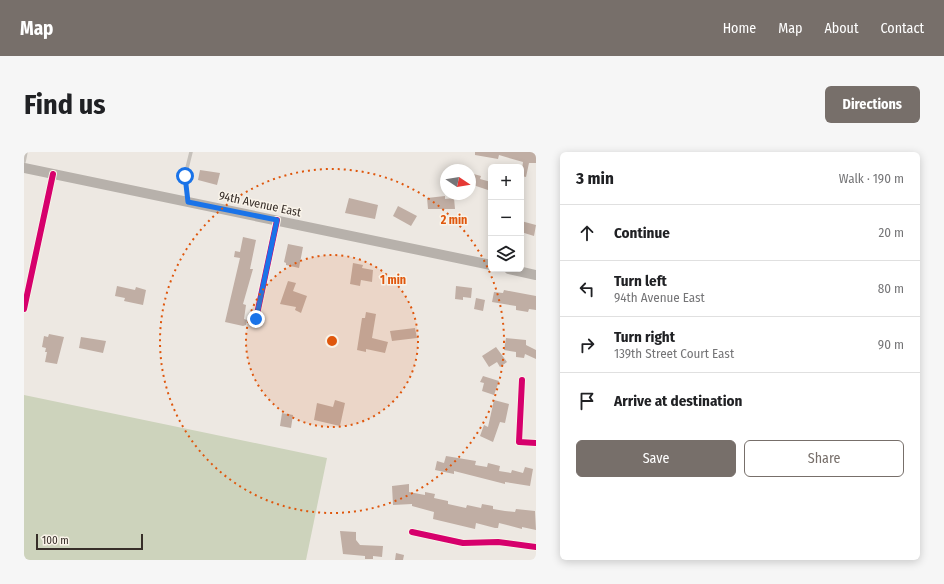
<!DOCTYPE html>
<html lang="en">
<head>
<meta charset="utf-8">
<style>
  :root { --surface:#fff; --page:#f6f6f6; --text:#202124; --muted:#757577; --line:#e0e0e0; --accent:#776f6a }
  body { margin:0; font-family:"Fira Sans Condensed",sans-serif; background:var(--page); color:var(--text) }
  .controls { position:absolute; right:12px; top:12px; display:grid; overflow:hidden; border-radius:6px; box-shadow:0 2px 10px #0003 }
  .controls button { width:36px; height:36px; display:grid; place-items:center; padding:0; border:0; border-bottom:1px solid var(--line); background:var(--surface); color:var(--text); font:20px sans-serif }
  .compass { position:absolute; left:416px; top:12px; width:36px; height:36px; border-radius:50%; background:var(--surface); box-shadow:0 2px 10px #0003; rotate:102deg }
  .scale { position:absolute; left:12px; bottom:10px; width:107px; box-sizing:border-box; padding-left:4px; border:2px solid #372e29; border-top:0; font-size:11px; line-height:14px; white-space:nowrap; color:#372e29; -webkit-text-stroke:3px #f9f3e9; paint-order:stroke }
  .stop { position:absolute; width:12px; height:12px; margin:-9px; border:3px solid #1a73e8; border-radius:50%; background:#fff }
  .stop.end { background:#1a73e8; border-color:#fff; box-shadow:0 1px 4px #0008 }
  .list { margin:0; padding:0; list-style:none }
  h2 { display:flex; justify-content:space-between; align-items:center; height:52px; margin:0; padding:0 16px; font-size:17px }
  h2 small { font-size:13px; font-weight:400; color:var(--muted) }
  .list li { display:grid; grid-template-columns:26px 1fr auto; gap:12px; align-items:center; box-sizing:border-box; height:56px; padding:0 16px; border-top:1px solid var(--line) }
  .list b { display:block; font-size:15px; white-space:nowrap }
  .list p { margin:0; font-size:13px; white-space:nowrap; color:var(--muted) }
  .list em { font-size:13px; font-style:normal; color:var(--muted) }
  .actions { display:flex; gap:8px; padding:12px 16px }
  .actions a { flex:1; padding:9px 0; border:1px solid var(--accent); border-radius:6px; text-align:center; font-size:14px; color:var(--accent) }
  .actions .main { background:var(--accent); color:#fff }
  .icon { flex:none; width:22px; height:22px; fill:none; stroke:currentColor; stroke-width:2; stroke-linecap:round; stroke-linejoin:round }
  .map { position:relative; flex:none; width:512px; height:408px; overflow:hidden; border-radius:6px }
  header { display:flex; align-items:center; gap:24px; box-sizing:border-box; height:56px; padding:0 20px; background:var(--accent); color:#fff }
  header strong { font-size:19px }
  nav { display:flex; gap:22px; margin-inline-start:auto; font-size:14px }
  .intro { display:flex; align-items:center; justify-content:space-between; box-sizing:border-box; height:96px; padding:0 24px }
  h1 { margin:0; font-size:28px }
  .button { padding:10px 18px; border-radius:6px; background:var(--accent); color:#fff; font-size:14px; font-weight:700 }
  main { display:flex; gap:24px; padding:0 24px }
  aside { flex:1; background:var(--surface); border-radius:6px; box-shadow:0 2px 10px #0003 }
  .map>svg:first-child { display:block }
  .green { fill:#cdd3bc }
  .building { fill:#c0aea4 }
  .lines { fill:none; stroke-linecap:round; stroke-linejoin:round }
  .lane { stroke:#c6c1bb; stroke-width:3.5 }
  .street { stroke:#c6c1bb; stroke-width:7 }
  .secondary { stroke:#b7b1ab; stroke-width:10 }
  .cycleway-casing { stroke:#f9f3e9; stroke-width:8 }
  .cycleway { stroke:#d6006c; stroke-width:6 }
  .route { stroke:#1a73e8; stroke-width:5 }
  .ring { fill:none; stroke:#df570d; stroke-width:2; stroke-dasharray:2 4 }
  .labels { text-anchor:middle; stroke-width:3; stroke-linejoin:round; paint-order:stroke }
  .street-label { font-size:12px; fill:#372e29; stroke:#f9f3e9 }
  .centre { fill:#df570d; stroke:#f9f3e9; stroke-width:2 }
  .ring-label { font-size:12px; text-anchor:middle; font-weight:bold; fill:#df570d; stroke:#f9f3e9; stroke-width:3; stroke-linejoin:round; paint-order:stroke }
</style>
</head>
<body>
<header>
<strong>Map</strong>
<nav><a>Home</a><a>Map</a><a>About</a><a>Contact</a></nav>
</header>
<div class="intro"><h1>Find us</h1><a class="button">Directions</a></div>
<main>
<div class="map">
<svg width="512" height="408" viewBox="0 0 512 408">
  <rect width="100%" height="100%" fill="#ede8e2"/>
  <polygon class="green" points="0,243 303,306 282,408 0,408"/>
  <g class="building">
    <polygon points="451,0 512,0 512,11 505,11 502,25 497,24 499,10 475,3 474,7 451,3"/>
    <polygon points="176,18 196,21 193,33 174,28"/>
    <polygon points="446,21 457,24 456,27 467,30 467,39 446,32"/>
    <polygon points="421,44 421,47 430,46 431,57 404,57 403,46"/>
    <polygon points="325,46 354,53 351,67 321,61"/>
    <polygon points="374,54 393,64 387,74 369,64"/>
    <polygon points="497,69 512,73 510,84 497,80"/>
    <polygon points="219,85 232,88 226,117 229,117 219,152 222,153 220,167 223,168 222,173 219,174 201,170 216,106 210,105 211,99 216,100"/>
    <polygon points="264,92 279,95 275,116 262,113 262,111 260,110"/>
    <polygon points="329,111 339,113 338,116 349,118 348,130 337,128 336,134 326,132"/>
    <polygon points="264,129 272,131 269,139 283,144 277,161 271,158 272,155 256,152"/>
    <polygon points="93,134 111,138 112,135 122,138 119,153 100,149 101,146 91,144"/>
    <polygon points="432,134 448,136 447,146 439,145 439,148 431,147"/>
    <polygon points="480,138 512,144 512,158 505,157 504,160 492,158 492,154 468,150 470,140 479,141"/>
    <polygon points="452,146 461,148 459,159 450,157"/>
    <polygon points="342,160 352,162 348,186 364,190 361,201 342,197 342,200 333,198 338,166 341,166"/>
    <polygon points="391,176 393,186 368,189 366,179"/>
    <polygon points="25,182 40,185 33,212 21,210 23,200 21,200 22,196 18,195 20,184 24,185"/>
    <polygon points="57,185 82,189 79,201 55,196"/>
    <polygon points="482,186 502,188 502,193 512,198 512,207 501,202 500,206 492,205 492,200 480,198"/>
    <polygon points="472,195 483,210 476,215 473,210 465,215 458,204"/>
    <polygon points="459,224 475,229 470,243 458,239 460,231 456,230"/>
    <polygon points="311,248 321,251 316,274 290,268 293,251 309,255"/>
    <polygon points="470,248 485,252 481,271 476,270 469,290 456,284 460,273 464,275"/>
    <polygon points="258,261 269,263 267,276 256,274"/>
    <polygon points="422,304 452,309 451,313 463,315 464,311 476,314 475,319 487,321 488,318 499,321 501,315 509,317 506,334 481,330 481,332 430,319 430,322 411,318 413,309 420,311"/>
    <polygon points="385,332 385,340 401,343 401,340 411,342 410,346 424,349 424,352 442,356 443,353 457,356 458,352 469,354 469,357 481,359 491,360 492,357 511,359 512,378 498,375 498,377 475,371 474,376 471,376 452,371 451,377 409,367 410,360 388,354 388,352 369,353 368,334"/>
    <polygon points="316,379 332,380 332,388 336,393 359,394 358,405 349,404 349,407 341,407 341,404 319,402"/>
    <polygon points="372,401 380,403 379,408 371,408"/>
  </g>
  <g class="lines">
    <g class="lane">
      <polyline points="0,10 2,0"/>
      <polyline points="164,49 161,24 167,0"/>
    </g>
    <g class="street">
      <polyline points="0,157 29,22"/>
      <polyline points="232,167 253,68"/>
      <polyline points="498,228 495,290 512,291"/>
      <polyline points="388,380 439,391 474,390 512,395"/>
    </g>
    <g class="secondary">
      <polyline points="0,16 467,113"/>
      <polyline points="485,117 512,123"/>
    </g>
    <g class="cycleway-casing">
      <g id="cycleway">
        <polyline points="0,157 29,22"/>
        <polyline points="232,167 253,68"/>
        <polyline points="498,228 495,290 512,291"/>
        <polyline points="388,380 439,391 474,390 512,395"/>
      </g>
    </g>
    <use href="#cycleway" class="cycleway"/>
  </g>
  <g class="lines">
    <polyline class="route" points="161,24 164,50 253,68 232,167"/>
  </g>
  <circle cx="308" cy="189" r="86" fill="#df570d" fill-opacity=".12"/>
  <g class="ring">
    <circle cx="308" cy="189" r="86"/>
    <circle cx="308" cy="189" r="172"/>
  </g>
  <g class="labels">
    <g class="street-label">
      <text transform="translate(236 52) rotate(12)" y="4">94th Avenue East</text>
    </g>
  </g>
  <circle cx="308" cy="189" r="6" class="centre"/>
  <g class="ring-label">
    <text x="430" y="72">2 min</text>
    <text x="369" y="132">1 min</text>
  </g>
</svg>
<div class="controls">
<button>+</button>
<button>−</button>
<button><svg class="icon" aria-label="layers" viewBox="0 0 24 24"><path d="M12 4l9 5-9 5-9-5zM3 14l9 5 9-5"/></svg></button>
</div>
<svg class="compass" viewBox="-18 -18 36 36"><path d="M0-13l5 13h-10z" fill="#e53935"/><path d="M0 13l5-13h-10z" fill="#757577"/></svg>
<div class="scale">100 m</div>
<div class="stop" style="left:161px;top:24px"></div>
<div class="stop end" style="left:232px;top:167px"></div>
</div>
<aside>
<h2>3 min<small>Walk · 190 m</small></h2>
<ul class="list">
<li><svg class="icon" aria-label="ahead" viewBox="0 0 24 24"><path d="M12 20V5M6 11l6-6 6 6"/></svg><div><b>Continue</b></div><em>20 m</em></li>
<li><svg class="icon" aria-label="left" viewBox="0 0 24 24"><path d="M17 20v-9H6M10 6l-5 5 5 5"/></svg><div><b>Turn left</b><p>94th Avenue East</p></div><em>80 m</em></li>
<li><svg class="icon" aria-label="right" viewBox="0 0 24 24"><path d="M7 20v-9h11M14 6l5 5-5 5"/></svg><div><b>Turn right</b><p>139th Street Court East</p></div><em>90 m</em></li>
<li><svg class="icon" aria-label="arrive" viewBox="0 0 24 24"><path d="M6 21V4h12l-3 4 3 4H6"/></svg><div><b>Arrive at destination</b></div></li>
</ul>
<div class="actions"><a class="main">Save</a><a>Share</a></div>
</aside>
</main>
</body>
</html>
